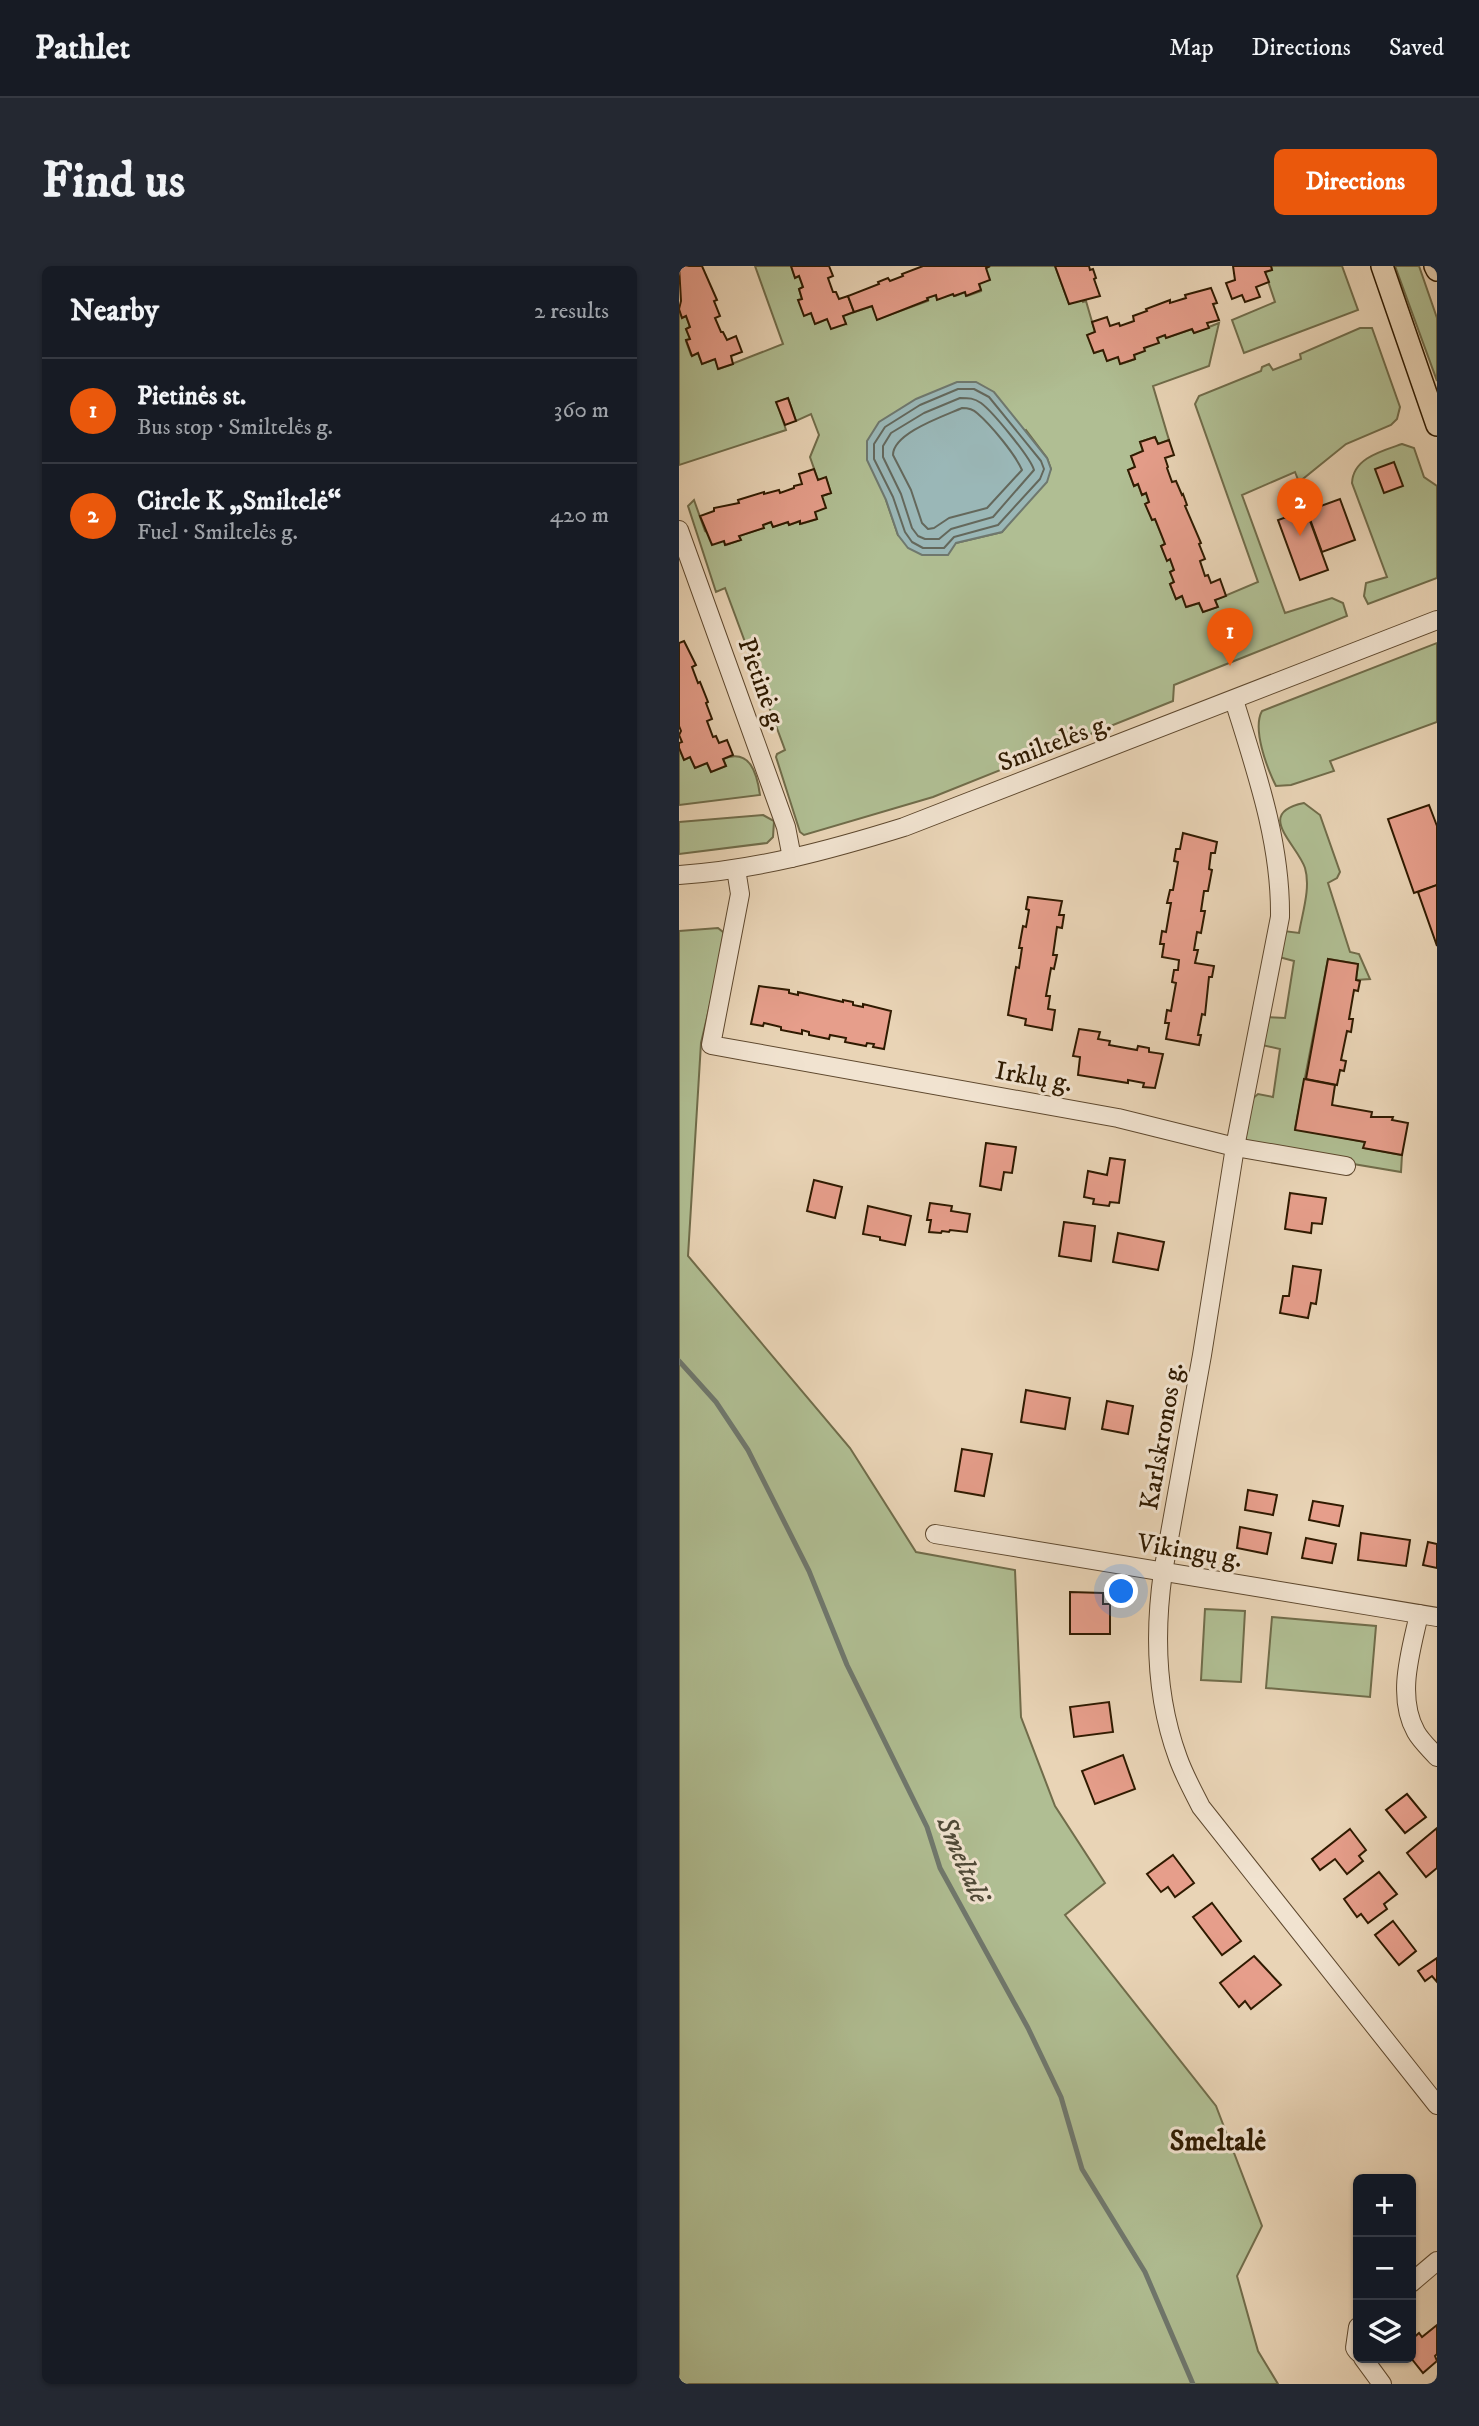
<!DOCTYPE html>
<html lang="en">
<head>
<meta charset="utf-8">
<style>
  :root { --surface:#171b24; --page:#242831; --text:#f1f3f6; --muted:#9ea1a6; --line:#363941; --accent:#ea580c }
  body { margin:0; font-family:"IM FELL DW Pica",serif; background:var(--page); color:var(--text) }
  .controls { position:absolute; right:21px; bottom:21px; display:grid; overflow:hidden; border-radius:10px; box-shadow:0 2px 5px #0004 }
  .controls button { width:63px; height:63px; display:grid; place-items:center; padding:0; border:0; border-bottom:2px solid var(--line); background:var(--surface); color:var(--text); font:35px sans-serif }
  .you { position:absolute; left:443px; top:1326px; width:24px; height:24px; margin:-18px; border:5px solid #fff; border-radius:50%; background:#1a73e8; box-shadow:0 0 0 10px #1a73e833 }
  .badge { display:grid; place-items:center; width:46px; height:46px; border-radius:50%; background:var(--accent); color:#fff; font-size:23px; font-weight:700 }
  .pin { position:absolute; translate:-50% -58px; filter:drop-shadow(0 2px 4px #0008) }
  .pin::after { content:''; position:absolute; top:37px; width:24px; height:21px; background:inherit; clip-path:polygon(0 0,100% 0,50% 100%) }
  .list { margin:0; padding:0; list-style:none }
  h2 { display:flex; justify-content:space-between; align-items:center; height:91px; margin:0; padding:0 28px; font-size:30px }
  h2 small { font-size:23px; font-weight:400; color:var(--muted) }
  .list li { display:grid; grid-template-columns:46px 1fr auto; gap:21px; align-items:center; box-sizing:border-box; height:105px; padding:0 28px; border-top:2px solid var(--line) }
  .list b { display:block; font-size:26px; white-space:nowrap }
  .list p { margin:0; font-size:23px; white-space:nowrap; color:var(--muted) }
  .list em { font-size:23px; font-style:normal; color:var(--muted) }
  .icon { flex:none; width:38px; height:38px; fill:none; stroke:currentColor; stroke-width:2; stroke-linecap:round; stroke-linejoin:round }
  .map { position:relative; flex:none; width:758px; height:2118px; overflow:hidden; border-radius:10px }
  header { display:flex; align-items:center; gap:42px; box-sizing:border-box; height:98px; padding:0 35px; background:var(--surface); border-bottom:2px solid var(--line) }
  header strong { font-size:33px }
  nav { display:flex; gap:38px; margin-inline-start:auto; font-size:24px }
  .intro { display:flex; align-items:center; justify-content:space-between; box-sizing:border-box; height:168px; padding:0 42px }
  h1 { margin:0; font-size:49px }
  .button { padding:18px 32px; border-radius:10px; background:var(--accent); color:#fff; font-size:24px; font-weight:700 }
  main { display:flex; gap:42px; padding:0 42px }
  aside { flex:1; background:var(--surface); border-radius:10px; box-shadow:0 2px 5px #0004 }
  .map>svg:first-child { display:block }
  .green { fill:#b0be93; stroke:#706c4a; stroke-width:2; fill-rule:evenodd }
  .water { fill:#9ab7b7; stroke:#6f786e; stroke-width:2 }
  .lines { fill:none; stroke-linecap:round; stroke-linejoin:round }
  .shore { stroke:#64685c; stroke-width:2 }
  .stream { stroke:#6f786e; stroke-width:5 }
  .building { fill:#e69e8b; stroke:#2f1a00; stroke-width:2 }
  .minor-casing { stroke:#5e482e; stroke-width:20 }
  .major-casing { stroke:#2f1a00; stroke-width:24 }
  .minor { stroke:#f1e3d0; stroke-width:18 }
  .major { stroke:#e9d4b6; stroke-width:21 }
  .labels { text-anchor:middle; stroke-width:6; stroke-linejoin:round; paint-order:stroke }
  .street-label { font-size:26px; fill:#2f1a00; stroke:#f1e3d0 }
  .water-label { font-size:28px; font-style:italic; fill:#4f4937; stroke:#f1e3d0 }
  .neighbourhood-label { font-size:28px; font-weight:bold; fill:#2f1a00; stroke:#f1e3d0 }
</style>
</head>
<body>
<header>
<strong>Pathlet</strong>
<nav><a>Map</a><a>Directions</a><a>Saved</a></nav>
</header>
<div class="intro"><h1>Find us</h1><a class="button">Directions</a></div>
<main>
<aside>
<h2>Nearby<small>2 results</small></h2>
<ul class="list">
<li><span class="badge">1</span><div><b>Pietinės st.</b><p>Bus stop · Smiltelės g.</p></div><em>360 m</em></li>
<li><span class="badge">2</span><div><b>Circle K „Smiltelė“</b><p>Fuel · Smiltelės g.</p></div><em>420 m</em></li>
</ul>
</aside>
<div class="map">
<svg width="758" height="2118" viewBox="0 0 758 2118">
  <rect width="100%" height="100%" fill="#e9d4b6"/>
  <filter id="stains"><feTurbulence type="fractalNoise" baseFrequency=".00286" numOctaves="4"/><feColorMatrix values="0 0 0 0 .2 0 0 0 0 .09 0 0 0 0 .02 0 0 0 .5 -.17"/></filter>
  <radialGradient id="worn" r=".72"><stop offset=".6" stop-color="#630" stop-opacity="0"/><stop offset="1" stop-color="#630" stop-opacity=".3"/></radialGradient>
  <g class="green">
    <path d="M76,0H112L116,11L120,10L124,21L120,23L123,33L120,35L126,49L132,47L136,58L148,53L167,58L164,50L193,40L199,53L249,35L248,32L257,29L258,33L274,28L276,30L286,26L288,30L302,25L300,18L307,2L311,0H376L390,38L403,33L404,36L407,35L416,66L409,69L415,87L424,84L428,95L439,91L442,98L456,93L455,89L478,72L486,69L487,72L513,63L515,67L540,57L530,100L474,120L490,174L479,178L476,171L461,176L464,185L452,190L456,201L449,204L455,220L459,218L463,229L467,227L470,236L467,238L473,254L476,253L486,278L482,280L488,294L491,293L495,304L491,306L495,316L491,318L497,333L503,330L508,341L520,337L524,346L538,341L536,334L579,316L516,138L520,130L582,105L583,101L590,98L594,104L622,93L621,88L681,62H693L721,141L718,153L712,159L667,178L620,216L616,206L563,229L606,347L653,332L664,337L668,350L495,419L494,435L254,531L125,569L121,566L97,491L98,488L106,484L46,322L37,326L9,240L15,234L26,265L45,275L47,279L61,274L60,270L84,262V259L92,256L94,261L109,256L110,259L121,255L122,258L138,253L136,246L143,230L152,227L147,212L139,214L131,191L140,169L132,148L117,155L109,132L98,136L107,164L0,199V43L3,51L7,50L11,61L7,63L11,73L7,75L12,89L19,87L23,98L36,93L40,103L104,78ZM347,164L368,192L372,203L323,266L277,277L219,269L207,234Z"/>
    <polygon points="592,0 663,0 679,44 565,87 553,54 596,36 586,6 593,4"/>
    <polygon points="716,0 740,0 758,52 758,115"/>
    <path d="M723,178L735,182L745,211L758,220V312L689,338L685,330L687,317L708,311L673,217C674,192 703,185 723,178Z"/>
    <path d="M758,377V456L651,495L655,505L612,519L597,520C588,502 573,463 583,445Z"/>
    <path d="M0,482L5,494L11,491L16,502L28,497L32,506L47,500L44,493C71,482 78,507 81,529L0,539Z"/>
    <path d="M625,537L641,549L661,606L658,612L649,617L671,686L680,688L691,713L677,714L679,698L649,693L616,863L686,876L685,882L723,889L722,906L573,881L566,875L573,833L579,828L594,831L601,783L583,779L588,751L606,752L615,695L600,691L605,665L620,667C623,648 632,622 626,602C618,578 575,547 625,537Z"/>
    <polygon points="84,549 95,555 94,571 88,577 0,588 0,556"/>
    <polygon points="39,662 44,666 47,671 22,777 9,990 171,1182 237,1286 336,1304 342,1451 376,1540 426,1617 386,1649 537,1840 583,1960 558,2010 579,2085 599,2118 0,2118 0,665"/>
    <polygon points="526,1343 566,1345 562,1416 522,1414"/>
    <polygon points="593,1351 697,1360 691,1431 587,1422"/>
  </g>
  <polygon class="water" points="278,116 297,116 315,126 368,192 372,203 368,216 323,266 277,277 269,289 243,289 229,282 219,269 207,234 188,194 188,175 200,156 237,133"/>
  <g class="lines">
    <g class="shore">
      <polygon points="279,123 295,123 310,131 362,195 365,203 361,213 319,259 275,271 265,282 244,282 233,276 226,266 214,231 195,193 195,178 206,161 241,139"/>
      <path d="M281,132C290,132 295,132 302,137C314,146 351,191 355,204L314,251L272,263L260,273H246L239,270L233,262L222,228L204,191V180L212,167L245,147Z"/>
      <path d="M283,142C289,142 294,143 298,147C312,159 336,188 343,204L308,242L270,252L255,262L249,263L243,257L232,224L214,189C214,167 265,150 283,142Z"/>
    </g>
    <polyline class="stream" points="0,1095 37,1136 69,1184 130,1305 168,1399 248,1561 261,1602 349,1762 382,1831 403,1903 466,2006 514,2118"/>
  </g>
  <g class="building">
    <polygon points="0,0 23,0 38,34 35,35 41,50 36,52 42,66 44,66 48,74 57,70 63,86 52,90 54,98 39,103 36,93 23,98 19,87 13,90 7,74 11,73 7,63 11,61 7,50 3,52 0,43 2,35"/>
    <polygon points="112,0 150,0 154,10 149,12 154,26 157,26 160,33 169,30 175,46 164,50 167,58 152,63 148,53 136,58 132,47 125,50 119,34 123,33 120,23 124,21 120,10 116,12"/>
    <polygon points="244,0 311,0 307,2 311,14 300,18 302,24 287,30 286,26 275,30 274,28 258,34 257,29 248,32 249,34 198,54 193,40 175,46 169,30 200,18 199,16 209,12 211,15 224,10 223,8"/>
    <polygon points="376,0 410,0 411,4 414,3 417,12 415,13 421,30 390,38"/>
    <polygon points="554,0 592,0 593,4 586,6 590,16 577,21 581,31 566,36 563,29 553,33 547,17 556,14"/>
    <polygon points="532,22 538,37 534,38 540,54 528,57 530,62 515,67 513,63 487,72 486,69 478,72 480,77 465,82 466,85 455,89 456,93 441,98 439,91 428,95 424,84 415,87 408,69 416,66 413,56 428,51 431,60 440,57 441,60 455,55 454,50 468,45 467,43 491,34 491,37 507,32 506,29"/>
    <polygon points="109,132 117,155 106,159 97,136"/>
    <polygon points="476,171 479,178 490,174 495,189 486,192 489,201 488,202 493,216 497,215 503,229 504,228 508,239 506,240 522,277 520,278 526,293 521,295 526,310 529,309 532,317 541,313 547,330 536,334 539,341 524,346 520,337 507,341 503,330 497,333 491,318 495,316 491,306 495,304 491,293 488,295 482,280 486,278 476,253 473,254 466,238 470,236 467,227 463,229 459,218 455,220 449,204 456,201 452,190 464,185 461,176"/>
    <polygon points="715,196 724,220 705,227 696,203"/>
    <polygon points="135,203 139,214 147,211 152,227 143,230 147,242 136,246 138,253 121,258 121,255 110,259 109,256 94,261 92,256 84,259 85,262 60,270 62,274 46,279 45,275 33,279 21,250 35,245 35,242 60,237 59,234 85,226 85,228 100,224 101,227 115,222 115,220 123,218 120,208"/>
    <polygon points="661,233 676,274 643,286 628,245"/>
    <polygon points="627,244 649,304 621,314 599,254"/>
    <polygon points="5,375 17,399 13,401 19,417 21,416 29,436 27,437 33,453 28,455 34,471 37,470 40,477 48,474 54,489 44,493 47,500 32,506 28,497 16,502 11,491 5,494 0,482 0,477 3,476 0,469 2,465 0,460 0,377"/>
    <polygon points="750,539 758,560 758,619 735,627 709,553"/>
    <polygon points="504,567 538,576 536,587 532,587 530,603 533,604 529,625 525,625 522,645 526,645 522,667 518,666 515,684 519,684 516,697 535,700 533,711 530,711 526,749 523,748 519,769 522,769 520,779 487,773 490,757 486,757 488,744 492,745 497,717 493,716 495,704 499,704 500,694 483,691 485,678 481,678 483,665 487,666 492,637 488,637 491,624 494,624 499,596 495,595 497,583 501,583"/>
    <polygon points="758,619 758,680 739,626"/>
    <polygon points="349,631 383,635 380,649 385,649 383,662 378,661 374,689 378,689 375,703 372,702 367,730 371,730 369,743 376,744 373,764 346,759 347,753 329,749 337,701 340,702 343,682 340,682 344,660 347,661 350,644 347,643"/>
    <polygon points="649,693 679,698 677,714 681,715 679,725 675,724 670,753 674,753 672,766 668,765 662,794 667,795 665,805 661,804 658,819 627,813"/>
    <polygon points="80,720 110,724 110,727 119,729 119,726 164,736 164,734 174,736 174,739 184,741 184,738 212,745 205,783 194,781 195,778 188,777 187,780 166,776 167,772 151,769 150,773 130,769 130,766 123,764 123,768 102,764 102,761 85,757 84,760 72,758"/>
    <polygon points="400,763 421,766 419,773 431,775 430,779 458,784 459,780 470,782 470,786 484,788 476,822 464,821 465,817 449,814 449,817 399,809 401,791 394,790"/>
    <polygon points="625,813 656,819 653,839 693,846 692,851 714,851 713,854 729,857 723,889 684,882 686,876 616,864"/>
    <polygon points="307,877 337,881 333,907 325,906 322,924 301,920"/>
    <polygon points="431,892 446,894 440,937 431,936 430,940 414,938 415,933 405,931 409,905 428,909"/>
    <polygon points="135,914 163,921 156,952 128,945"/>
    <polygon points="611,927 647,932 643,958 633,957 632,967 606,963"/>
    <polygon points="251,937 273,940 272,945 291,948 288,966 271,964 270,966 263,965 262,967 250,966 252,954 248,954"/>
    <polygon points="189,940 232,950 226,979 201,974 201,971 184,968"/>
    <polygon points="385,956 416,960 412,995 380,990"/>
    <polygon points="439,967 485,976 479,1004 434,996"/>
    <polygon points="614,1000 642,1004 637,1038 632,1037 629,1052 601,1047 604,1030 610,1030"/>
    <polygon points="347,1124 391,1132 386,1163 342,1156"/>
    <polygon points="428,1135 454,1140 449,1168 423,1163"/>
    <polygon points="283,1183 313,1188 305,1230 276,1225"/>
    <polygon points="569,1224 598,1229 594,1249 566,1244"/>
    <polygon points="634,1235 664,1240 660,1260 630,1254"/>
    <polygon points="561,1261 592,1267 588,1288 558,1282"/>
    <polygon points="682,1267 731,1274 727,1300 679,1294"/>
    <polygon points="627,1272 657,1278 653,1297 623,1292"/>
    <polygon points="749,1276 758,1278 758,1302 744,1299"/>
    <polygon points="391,1326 424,1327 424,1338 431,1338 431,1368 391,1368"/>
    <polygon points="430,1436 434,1466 395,1471 391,1441"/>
    <polygon points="444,1489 456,1523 416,1538 403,1505"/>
    <polygon points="728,1528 747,1551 726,1567 707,1544"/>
    <polygon points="758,1562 758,1602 747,1611 728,1587"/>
    <polygon points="671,1563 687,1584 680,1590 684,1595 668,1608 656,1593 641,1604 633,1593"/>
    <polygon points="494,1589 515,1617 496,1631 489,1621 482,1626 468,1608"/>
    <polygon points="700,1606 718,1628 705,1638 708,1643 689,1657 682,1648 678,1651 665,1633"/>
    <polygon points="533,1637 562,1675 543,1689 514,1651"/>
    <polygon points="714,1655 737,1685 720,1699 696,1669"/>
    <polygon points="575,1690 602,1719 572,1743 566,1735 560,1741 541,1717"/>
    <polygon points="758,1692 758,1716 753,1710 746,1715 739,1705"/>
    <polygon points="758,2059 758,2088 756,2090 758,2095 744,2107 732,2092 732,2074 740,2067 743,2071"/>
  </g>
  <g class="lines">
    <g class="minor-casing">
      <g id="minor">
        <polyline points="0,264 107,561 113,592"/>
        <path d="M555,434C577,505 602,576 601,651L556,881L523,1089L484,1306C475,1369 477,1432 499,1492C505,1509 514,1525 522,1541L758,1839"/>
        <polyline points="57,603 61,628 32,779 439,852 556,881 667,900"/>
        <path d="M0,609C77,604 151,584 225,561L758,354"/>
        <polyline points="256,1268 758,1351"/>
        <path d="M740,1348C732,1385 717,1430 737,1466C742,1475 751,1483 758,1491"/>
        <polyline points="732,2017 758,1995"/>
        <polyline points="679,2061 676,2082 679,2086"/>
        <polyline points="684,2092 703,2118"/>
      </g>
    </g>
    <g class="major-casing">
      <g id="major">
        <polyline points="703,0 758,159"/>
        <polyline points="756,0 758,4"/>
      </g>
    </g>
    <use href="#minor" class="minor"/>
    <use href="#major" class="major"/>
  </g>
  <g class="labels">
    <g class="street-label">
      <text transform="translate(84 418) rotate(70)" y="9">Pietinė g.</text>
      <text transform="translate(375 476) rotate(-21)" y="9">Smiltelės g.</text>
      <text transform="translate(355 810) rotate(10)" y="9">Irklų g.</text>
      <text transform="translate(482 1170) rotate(-80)" y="9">Karlskronos g.</text>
      <text transform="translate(511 1284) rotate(9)" y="9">Vikingų g.</text>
    </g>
    <g class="water-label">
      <text transform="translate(285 1593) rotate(66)" y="10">Smeltalė</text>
    </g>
    <g class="neighbourhood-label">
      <text x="539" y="1884">Smeltalė</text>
    </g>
  </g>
  <rect width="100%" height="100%" filter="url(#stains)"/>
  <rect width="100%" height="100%" fill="url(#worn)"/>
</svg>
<div class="controls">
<button>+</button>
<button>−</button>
<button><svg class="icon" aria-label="layers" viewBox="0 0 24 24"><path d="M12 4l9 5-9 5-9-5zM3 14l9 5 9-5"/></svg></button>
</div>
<div class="you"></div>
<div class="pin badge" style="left:551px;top:400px">1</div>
<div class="pin badge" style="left:621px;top:270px">2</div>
</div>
</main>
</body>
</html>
